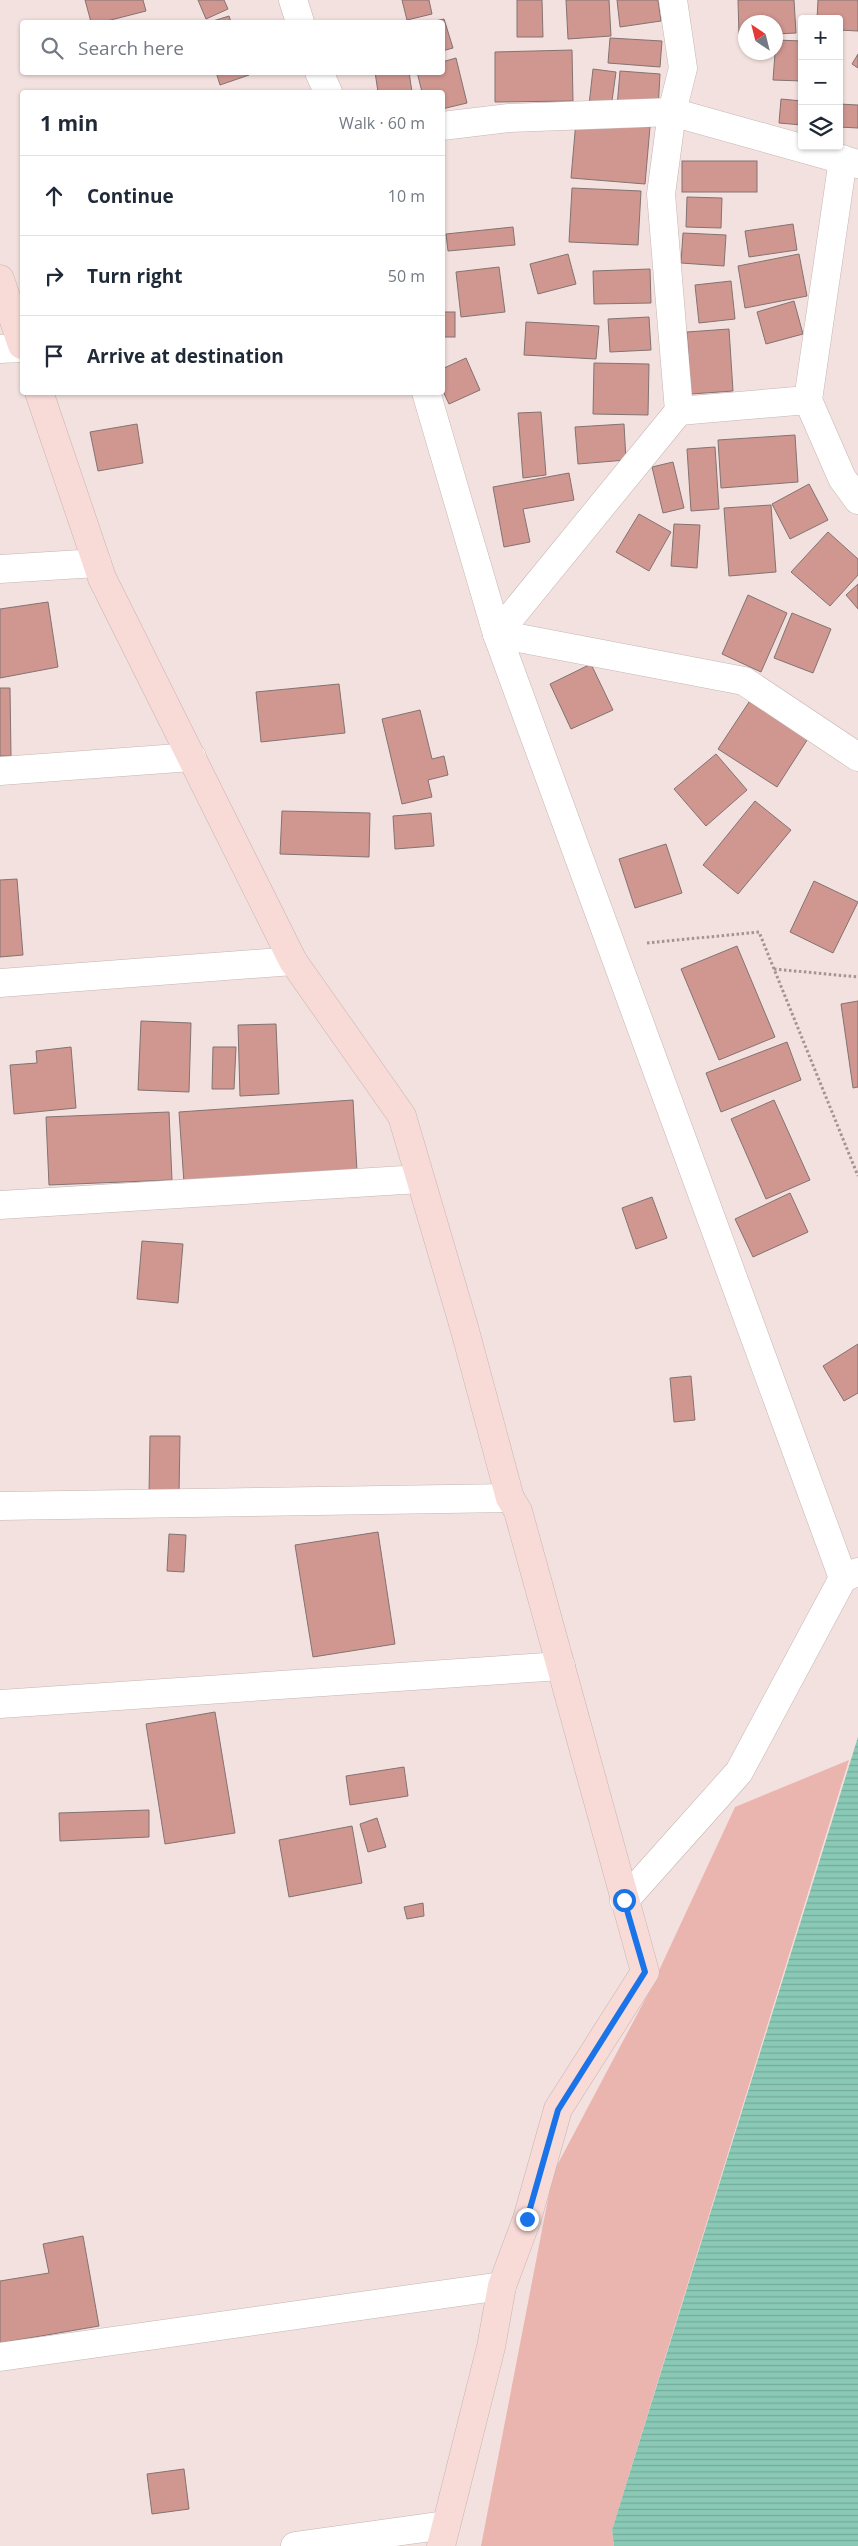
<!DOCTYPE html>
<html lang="en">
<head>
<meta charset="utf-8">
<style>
  :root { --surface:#fff; --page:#f2f2f3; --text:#1f2937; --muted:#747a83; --line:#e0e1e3 }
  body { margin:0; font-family:"Open Sans",sans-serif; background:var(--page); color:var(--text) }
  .controls { position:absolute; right:15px; top:15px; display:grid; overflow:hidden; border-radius:5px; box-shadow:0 1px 4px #0004 }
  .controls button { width:45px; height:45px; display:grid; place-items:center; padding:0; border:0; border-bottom:1px solid var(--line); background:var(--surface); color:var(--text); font:25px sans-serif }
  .compass { position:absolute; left:738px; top:15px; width:45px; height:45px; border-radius:50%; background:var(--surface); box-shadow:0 1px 4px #0004; rotate:325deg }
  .stop { position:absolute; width:15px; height:15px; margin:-11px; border:4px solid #1a73e8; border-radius:50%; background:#fff }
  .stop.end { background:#1a73e8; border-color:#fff; box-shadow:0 1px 5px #0008 }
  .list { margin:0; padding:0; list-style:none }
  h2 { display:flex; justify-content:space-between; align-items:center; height:65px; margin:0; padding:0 20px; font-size:21px }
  h2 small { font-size:16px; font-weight:400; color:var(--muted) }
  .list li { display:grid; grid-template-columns:32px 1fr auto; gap:15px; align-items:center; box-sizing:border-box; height:80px; padding:0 20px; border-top:1px solid var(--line) }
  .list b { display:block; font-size:19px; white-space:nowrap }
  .list em { font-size:16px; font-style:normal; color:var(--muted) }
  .icon { flex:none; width:28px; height:28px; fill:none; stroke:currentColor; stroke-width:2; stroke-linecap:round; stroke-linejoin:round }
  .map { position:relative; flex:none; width:858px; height:2546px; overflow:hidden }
  .search { position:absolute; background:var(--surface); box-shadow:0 1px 4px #0004; left:20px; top:20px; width:425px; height:55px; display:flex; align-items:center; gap:12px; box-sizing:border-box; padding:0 18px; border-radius:5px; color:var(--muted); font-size:19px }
  .panel { position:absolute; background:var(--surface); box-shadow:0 1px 4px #0004; left:20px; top:90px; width:425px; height:305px; border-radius:5px }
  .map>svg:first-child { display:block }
  .grass { fill:#ebb5af }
  .water { fill:url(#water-rules) }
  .building { fill:#d09690; stroke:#837371 }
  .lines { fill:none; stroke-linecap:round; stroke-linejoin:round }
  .minor-casing { stroke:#c5b5b3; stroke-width:29 }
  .secondary-casing { stroke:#c5b5b3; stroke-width:29 }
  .path { stroke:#a29493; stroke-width:3; stroke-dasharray:2.5 2.5; stroke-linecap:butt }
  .minor { stroke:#fff; stroke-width:28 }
  .secondary { stroke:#f8dad7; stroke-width:28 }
  .route { stroke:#1a73e8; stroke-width:6 }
</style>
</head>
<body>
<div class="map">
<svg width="858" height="2546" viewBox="0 0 858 2546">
  <defs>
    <pattern id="water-rules" width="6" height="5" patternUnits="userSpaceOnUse" patternTransform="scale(1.25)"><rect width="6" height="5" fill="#89c9b5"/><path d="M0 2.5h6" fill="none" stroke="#75ab9a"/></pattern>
  </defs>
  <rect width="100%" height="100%" fill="#f3e1df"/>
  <polygon class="grass" points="849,1760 612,2530 614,2546 481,2546 553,2173 649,1992 735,1807"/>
  <polygon class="water" points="858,1737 858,2546 614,2546 612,2530"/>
  <g class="building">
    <polygon points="85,0 143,0 146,11 103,22 91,22"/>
    <polygon points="198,0 224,0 228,9 206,19"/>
    <polygon points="402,0 429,0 432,14 407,20"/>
    <polygon points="517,0 542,0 543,37 517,37"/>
    <polygon points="566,0 609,0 611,36 568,39"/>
    <polygon points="617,0 658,0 661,21 620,27"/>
    <polygon points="738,0 794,0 796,33 776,34 776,22 746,22 746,36 739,36"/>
    <polygon points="818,0 858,0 858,31 839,30 839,19 817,19"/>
    <polygon points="229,16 231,22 210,22"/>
    <polygon points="444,19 453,48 442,51 442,22 431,22"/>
    <polygon points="610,38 662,41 660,67 608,63"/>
    <polygon points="776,40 802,41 802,81 773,80"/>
    <polygon points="572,50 573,101 495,102 495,52"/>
    <polygon points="858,54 858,68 852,64"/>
    <polygon points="456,58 467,103 442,109 442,92 422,92 417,72 442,72 442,62"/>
    <polygon points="593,69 616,72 611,108 589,105"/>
    <polygon points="620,71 660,74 658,110 617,107"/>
    <polygon points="216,72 248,72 249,75 220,85"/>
    <polygon points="375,72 409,72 412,92 378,92"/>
    <polygon points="781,99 802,101 802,125 779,123"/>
    <polygon points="839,104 858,105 858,128 839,127"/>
    <polygon points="576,121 650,127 645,184 571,178"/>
    <rect x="682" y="161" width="75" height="31"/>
    <polygon points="572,188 641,191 638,245 569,242"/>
    <polygon points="687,197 722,198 721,228 686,227"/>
    <polygon points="793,224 797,250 749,257 745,231"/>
    <polygon points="513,227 515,245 448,251 446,234"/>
    <polygon points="683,233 726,235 724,266 681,263"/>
    <polygon points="568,254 576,284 538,294 530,264"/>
    <polygon points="799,254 807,296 745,308 738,266"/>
    <polygon points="499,267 505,312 461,317 456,272"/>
    <polygon points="650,269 651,303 594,304 593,271"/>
    <polygon points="731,281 735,319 699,323 695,285"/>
    <polygon points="794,301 803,334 766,344 757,312"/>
    <rect x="442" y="312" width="13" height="25"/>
    <polygon points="649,317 651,350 610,352 608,319"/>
    <polygon points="526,322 599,326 596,359 524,355"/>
    <polygon points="729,329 733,391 691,394 687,332"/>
    <polygon points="466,358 480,390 449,404 442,389 442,369"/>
    <polygon points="594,363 649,364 648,415 593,414"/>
    <polygon points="541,412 546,475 523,478 518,413"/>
    <polygon points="137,424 143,463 98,471 90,432"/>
    <polygon points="624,424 626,460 578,464 575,427"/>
    <polygon points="795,435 798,482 721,488 718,440"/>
    <polygon points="715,447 719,509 691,511 687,449"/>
    <polygon points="673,462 684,508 663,513 652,467"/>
    <polygon points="569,473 574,500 523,509 530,542 504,547 493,487"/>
    <polygon points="809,484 828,520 790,539 772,504"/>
    <polygon points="771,505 776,572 729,576 724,508"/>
    <polygon points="639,514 671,532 649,571 616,552"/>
    <polygon points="674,524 700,525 697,568 671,566"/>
    <polygon points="828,532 858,559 858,575 830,606 791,572"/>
    <polygon points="858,584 858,609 846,595"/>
    <polygon points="748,595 787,613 761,672 722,654"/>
    <polygon points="48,602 58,667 0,678 0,609"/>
    <polygon points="792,613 831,629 813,673 774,658"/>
    <polygon points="591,664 613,710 571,729 550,684"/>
    <polygon points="339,684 345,733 261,742 256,692"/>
    <polygon points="0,688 10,688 11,756 0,756"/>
    <polygon points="753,696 811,734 777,787 718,749"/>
    <polygon points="420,710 432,759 444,756 448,775 428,780 432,797 402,804 382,719"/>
    <polygon points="716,754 747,790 706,826 674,789"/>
    <polygon points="755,801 791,830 738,894 703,865"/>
    <polygon points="282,811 370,813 369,857 280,854"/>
    <polygon points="431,813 434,846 395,849 393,816"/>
    <polygon points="666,844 682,893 635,908 619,859"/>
    <polygon points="17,879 23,955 0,957 0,880"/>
    <polygon points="814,881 858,902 833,953 790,932"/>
    <polygon points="737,946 775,1037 719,1060 681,969"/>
    <polygon points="858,1001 858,1087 853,1088 841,1004"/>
    <polygon points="141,1021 191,1023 189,1092 138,1090"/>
    <polygon points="276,1024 279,1094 240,1096 238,1025"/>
    <polygon points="787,1042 801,1080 721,1112 706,1073"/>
    <polygon points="71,1047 76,1108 14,1114 10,1065 37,1063 36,1051"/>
    <polygon points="213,1047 236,1047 234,1089 212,1089"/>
    <polygon points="353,1100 357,1171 184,1183 179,1112"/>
    <polygon points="774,1100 810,1180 766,1199 731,1119"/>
    <polygon points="169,1112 172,1180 49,1185 46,1117"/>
    <polygon points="790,1193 808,1232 753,1257 735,1219"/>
    <polygon points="652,1197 667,1238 636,1249 622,1208"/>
    <polygon points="142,1241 183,1244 178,1303 137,1299"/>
    <polygon points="858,1344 858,1393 844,1401 823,1366"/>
    <polygon points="691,1376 695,1420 674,1422 670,1378"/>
    <polygon points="150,1436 180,1436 179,1495 149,1495"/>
    <polygon points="378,1532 395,1644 313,1657 295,1545"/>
    <polygon points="169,1534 186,1535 184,1572 167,1571"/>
    <polygon points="215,1712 235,1833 165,1844 146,1724"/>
    <polygon points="404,1767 408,1796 350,1805 346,1776"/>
    <polygon points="149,1810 149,1837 60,1841 59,1813"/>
    <polygon points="377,1818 386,1847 368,1852 360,1824"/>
    <polygon points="352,1826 362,1883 289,1897 279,1840"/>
    <polygon points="423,1903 424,1916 407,1919 404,1907"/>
    <polygon points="83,2236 99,2326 0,2343 0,2281 49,2273 43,2244"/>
    <polygon points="184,2469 189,2509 152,2514 147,2474"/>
  </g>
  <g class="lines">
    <g class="minor-casing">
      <g id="minor">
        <polyline points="293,0 300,22"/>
        <polyline points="319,72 328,92"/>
        <polyline points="442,126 509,118 672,112 858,164"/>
        <polyline points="843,159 808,400 842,478 858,500"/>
        <polyline points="0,349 22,348"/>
        <polyline points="426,392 497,634 843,1578"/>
        <polyline points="679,411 808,400"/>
        <polyline points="0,569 97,563"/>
        <polyline points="497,634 679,411 661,194 672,112 683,68 673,0"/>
        <polyline points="497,634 744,681 858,757"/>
        <polyline points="0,771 192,757"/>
        <polyline points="0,983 293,961"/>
        <polyline points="0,1205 420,1179"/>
        <polyline points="0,1506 510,1498"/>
        <polyline points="0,1704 561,1666"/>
        <polyline points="624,1901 739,1772 843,1578 858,1572"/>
        <polyline points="0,2357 502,2286"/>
        <polyline points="295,2546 445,2525"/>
      </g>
    </g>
    <g class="secondary-casing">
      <g id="secondary">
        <polyline points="0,279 22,345"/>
        <polyline points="39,392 102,578 293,961 402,1116 464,1327 510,1498 518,1511 645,1972 558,2109 527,2219 502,2286 491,2347 441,2546"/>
      </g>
    </g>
    <g class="path">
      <polyline points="647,943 759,932 858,1176"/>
      <polyline points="774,969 858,977"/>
    </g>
    <use href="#minor" class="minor"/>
    <use href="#secondary" class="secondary"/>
  </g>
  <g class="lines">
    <polyline class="route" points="527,2219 558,2110 645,1972 624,1900"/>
  </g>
</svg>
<div class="controls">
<button>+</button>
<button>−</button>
<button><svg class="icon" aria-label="layers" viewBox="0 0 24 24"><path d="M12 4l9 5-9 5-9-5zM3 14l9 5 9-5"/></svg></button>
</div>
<svg class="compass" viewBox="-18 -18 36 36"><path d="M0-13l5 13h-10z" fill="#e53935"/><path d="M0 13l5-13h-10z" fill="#747a83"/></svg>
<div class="stop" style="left:624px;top:1900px"></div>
<div class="stop end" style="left:527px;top:2219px"></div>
<div class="search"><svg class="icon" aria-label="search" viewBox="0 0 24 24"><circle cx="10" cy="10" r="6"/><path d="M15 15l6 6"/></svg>Search here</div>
<section class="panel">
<h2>1 min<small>Walk · 60 m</small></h2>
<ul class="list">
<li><svg class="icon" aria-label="ahead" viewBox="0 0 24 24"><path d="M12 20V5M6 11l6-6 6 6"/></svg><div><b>Continue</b></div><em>10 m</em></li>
<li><svg class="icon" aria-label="right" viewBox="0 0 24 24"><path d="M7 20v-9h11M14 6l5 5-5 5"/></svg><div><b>Turn right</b></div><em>50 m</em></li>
<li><svg class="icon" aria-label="arrive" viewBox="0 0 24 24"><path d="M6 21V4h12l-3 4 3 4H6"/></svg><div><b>Arrive at destination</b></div></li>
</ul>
</section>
</div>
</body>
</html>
